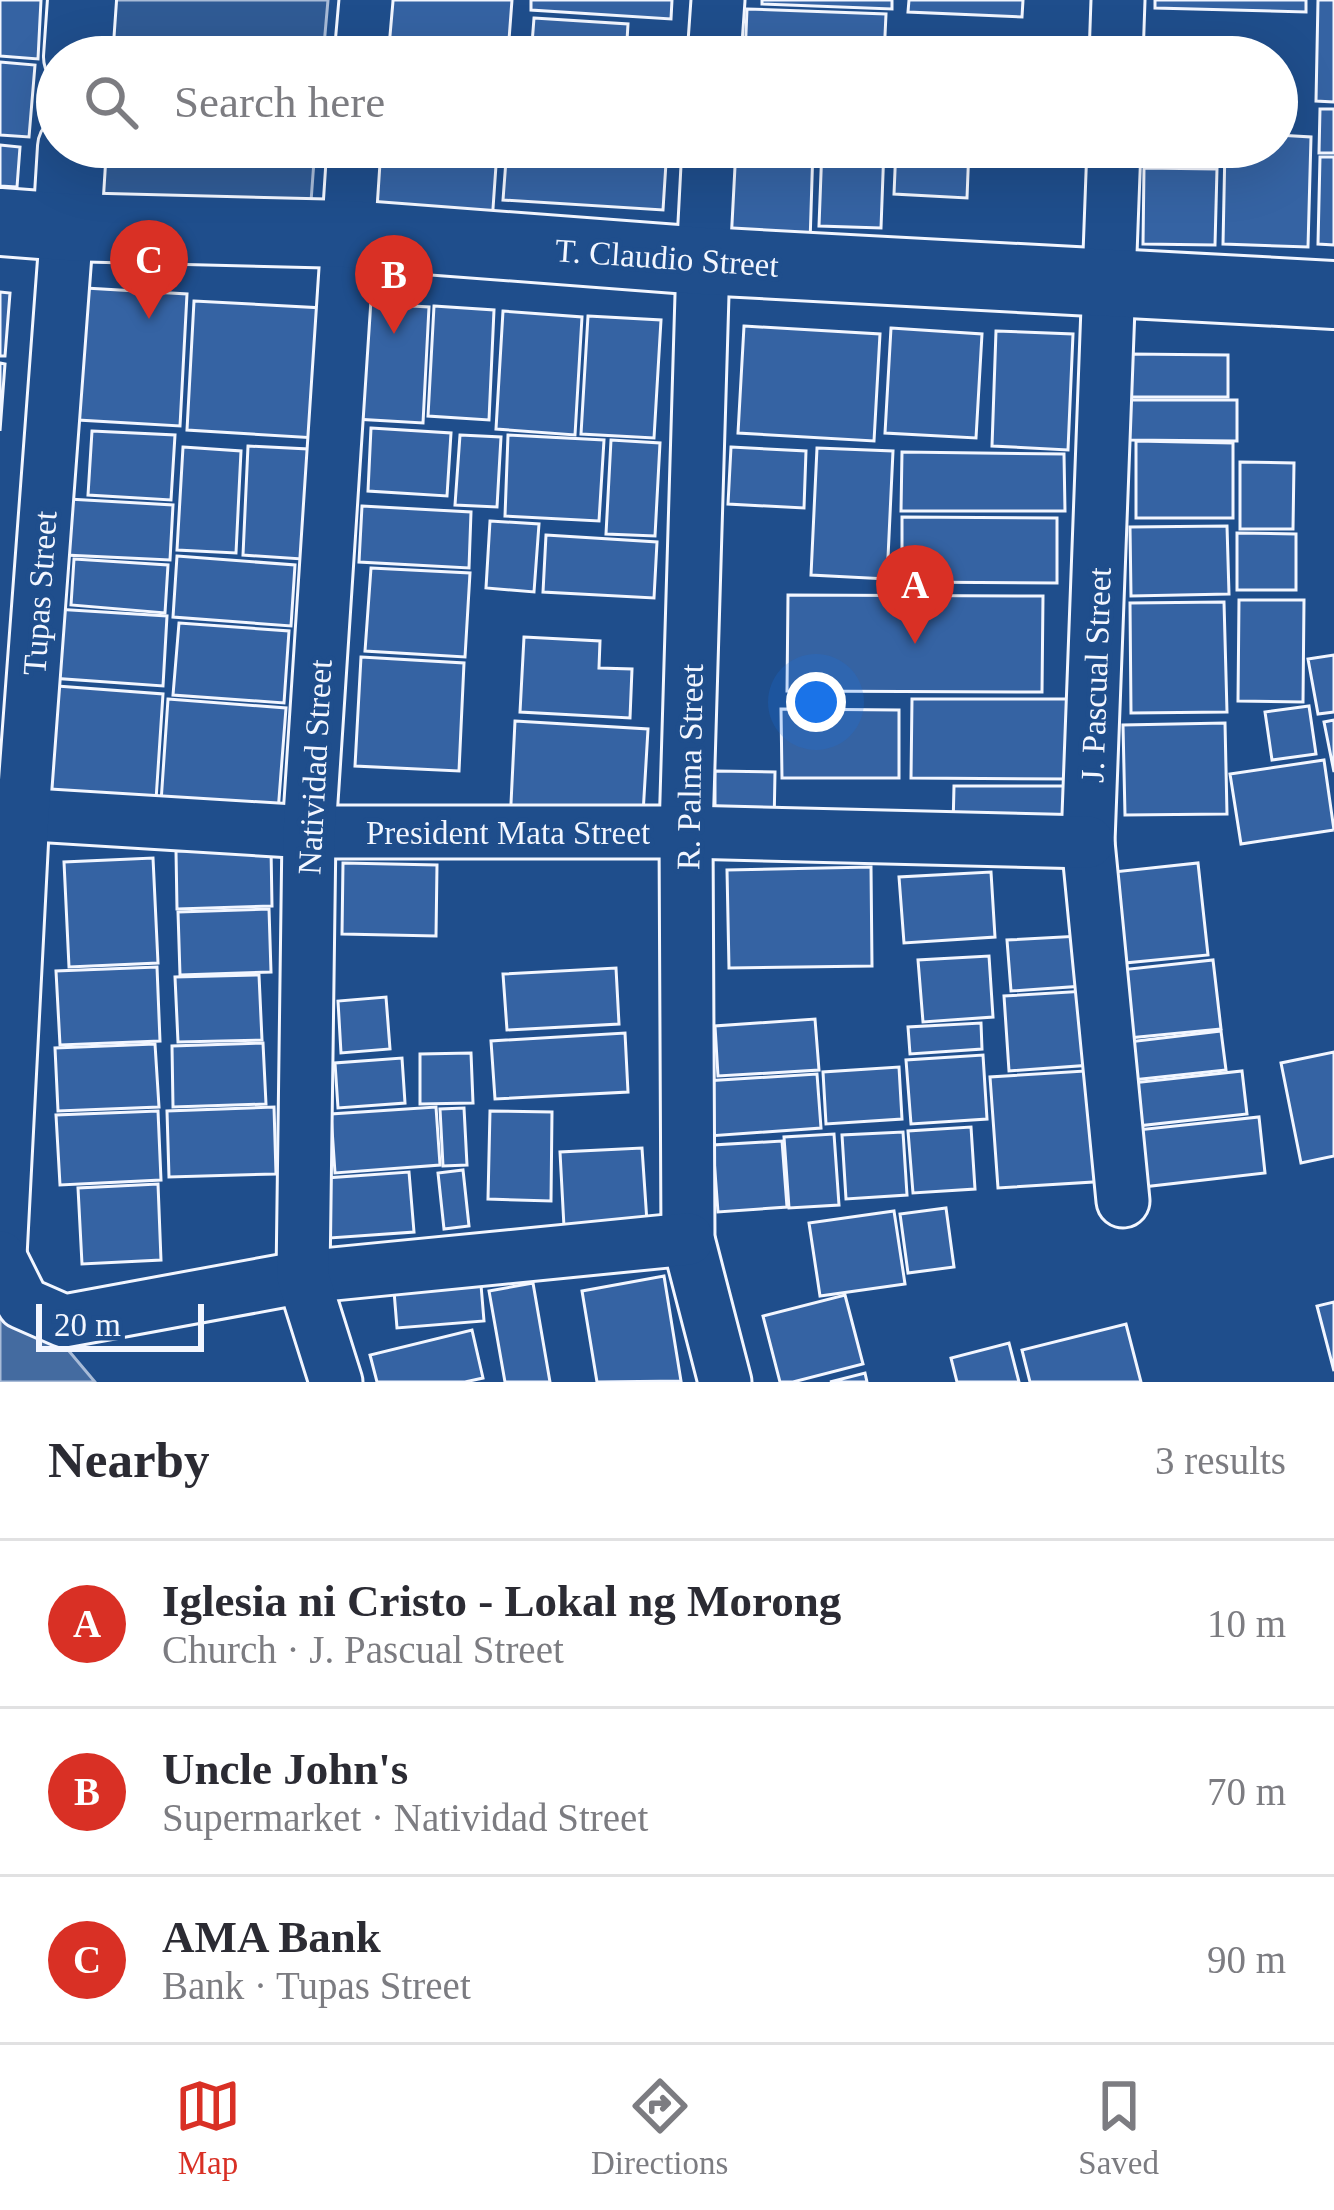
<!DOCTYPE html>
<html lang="en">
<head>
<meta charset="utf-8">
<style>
  :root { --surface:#fff; --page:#f2f2f3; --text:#2b2b33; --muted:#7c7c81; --line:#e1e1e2; --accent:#d93025 }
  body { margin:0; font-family:Georgia,serif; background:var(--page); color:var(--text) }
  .scale { position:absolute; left:36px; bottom:30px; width:168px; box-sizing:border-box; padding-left:12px; border:6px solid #f2f6ff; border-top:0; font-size:33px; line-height:42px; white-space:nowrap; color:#f2f6ff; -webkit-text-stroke:9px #1f4e8c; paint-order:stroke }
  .you { position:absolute; left:816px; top:702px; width:42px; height:42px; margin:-30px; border:9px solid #fff; border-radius:50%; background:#1a73e8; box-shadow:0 0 0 18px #1a73e833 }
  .badge { display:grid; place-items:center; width:78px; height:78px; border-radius:50%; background:var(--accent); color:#fff; font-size:39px; font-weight:700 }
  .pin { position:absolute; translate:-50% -99px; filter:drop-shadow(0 3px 6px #0008) }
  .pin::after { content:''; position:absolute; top:63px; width:42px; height:36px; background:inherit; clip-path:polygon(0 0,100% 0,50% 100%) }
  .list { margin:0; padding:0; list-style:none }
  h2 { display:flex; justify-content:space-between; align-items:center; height:156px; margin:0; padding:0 48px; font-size:51px }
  h2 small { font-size:39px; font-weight:400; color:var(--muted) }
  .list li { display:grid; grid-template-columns:78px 1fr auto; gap:36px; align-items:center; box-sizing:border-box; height:168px; padding:0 48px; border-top:3px solid var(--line) }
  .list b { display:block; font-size:45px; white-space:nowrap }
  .list p { margin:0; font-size:39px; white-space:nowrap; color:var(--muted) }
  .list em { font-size:39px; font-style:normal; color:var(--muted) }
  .icon { flex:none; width:66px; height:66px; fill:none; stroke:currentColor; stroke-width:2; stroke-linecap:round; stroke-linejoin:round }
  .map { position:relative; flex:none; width:1334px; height:1382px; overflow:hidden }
  .search { position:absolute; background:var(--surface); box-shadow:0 12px 48px #0002; left:36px; right:36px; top:36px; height:132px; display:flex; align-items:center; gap:30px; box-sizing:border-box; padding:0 42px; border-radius:66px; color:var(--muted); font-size:45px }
  .sheet { height:660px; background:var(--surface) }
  nav { display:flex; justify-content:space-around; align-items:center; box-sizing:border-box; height:168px; border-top:3px solid var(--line); background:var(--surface); font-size:33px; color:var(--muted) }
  nav a { display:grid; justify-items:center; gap:6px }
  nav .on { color:var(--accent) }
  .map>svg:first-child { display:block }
  .built { fill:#305b95; stroke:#a8bbd7; stroke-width:3 }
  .water { fill:#446ba0; stroke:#a8bbd7; stroke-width:3 }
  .building { fill:#3563a3; stroke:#f2f6ff; stroke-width:3 }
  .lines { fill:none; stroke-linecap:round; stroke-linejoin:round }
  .street-casing { stroke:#f2f6ff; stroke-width:57 }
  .secondary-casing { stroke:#f2f6ff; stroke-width:72 }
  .primary-casing { stroke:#f2f6ff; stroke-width:72 }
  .street { stroke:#1f4e8c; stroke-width:51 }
  .secondary { stroke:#1f4e8c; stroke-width:66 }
  .primary { stroke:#1f4e8c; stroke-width:66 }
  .labels { text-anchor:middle; stroke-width:9; stroke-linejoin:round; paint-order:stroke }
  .street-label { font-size:33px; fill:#f2f6ff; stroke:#1f4e8c }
</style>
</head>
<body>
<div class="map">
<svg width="1334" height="1382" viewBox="0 0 1334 1382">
  <rect width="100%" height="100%" fill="#1f4e8c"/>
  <g class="built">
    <polygon points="108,0 328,0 323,57 103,57"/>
    <polygon points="96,147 315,147 310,215 91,195"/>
  </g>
  <polygon class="water" points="0,1269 95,1382 0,1382"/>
  <g class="building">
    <polygon points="0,0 41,0 38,59 0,56"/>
    <polygon points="391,0 512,0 508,53 388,44"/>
    <polygon points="531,0 672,0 671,19 531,10"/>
    <polygon points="762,0 892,0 892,9 762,4"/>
    <polygon points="909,0 1023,0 1022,17 908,12"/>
    <polygon points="1155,0 1306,0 1306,12 1155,8"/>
    <polygon points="1318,0 1334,0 1334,102 1316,101"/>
    <polygon points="747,9 886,14 884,57 745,57"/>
    <polygon points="534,18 628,24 626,57 531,57"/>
    <polygon points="901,39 975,43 974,57 901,57"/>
    <polygon points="0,62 35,65 29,137 0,135"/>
    <polygon points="1320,109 1334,109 1334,153 1319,153"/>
    <polygon points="1277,135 1311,137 1308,247 1223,244 1225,147 1277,147"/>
    <polygon points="0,145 20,147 17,187 0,186"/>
    <polygon points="374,147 444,147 497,151 492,223 369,214"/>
    <polygon points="507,147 667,147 663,210 503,200"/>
    <polygon points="732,147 813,147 810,243 729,240"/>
    <polygon points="822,147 884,147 881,228 819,226"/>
    <polygon points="896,147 969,147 967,198 894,194"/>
    <polygon points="1320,157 1334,157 1334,245 1318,244"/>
    <polygon points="1144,168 1217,169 1215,245 1143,244"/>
    <polygon points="68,287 187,294 180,426 61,419"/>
    <polygon points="0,292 10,293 5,356 0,356"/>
    <polygon points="194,301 323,308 316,438 187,430"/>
    <polygon points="361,303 429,307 423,423 355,419"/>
    <polygon points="434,306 494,310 489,420 428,416"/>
    <polygon points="503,311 582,317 575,435 496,429"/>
    <polygon points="588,316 661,320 654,438 581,434"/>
    <polygon points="744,326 880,334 874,441 738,433"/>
    <polygon points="891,328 982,334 976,438 885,433"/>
    <polygon points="996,331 1073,334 1068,450 992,446"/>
    <polygon points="1129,354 1228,355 1228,397 1129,397"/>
    <polygon points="0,363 5,364 0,431"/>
    <polygon points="1125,400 1237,400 1237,441 1125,440"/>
    <polygon points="371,428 451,433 447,496 368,491"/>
    <polygon points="92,431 175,435 171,500 88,495"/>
    <polygon points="460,435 501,437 497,507 455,505"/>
    <polygon points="508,435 604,440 599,521 505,516"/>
    <polygon points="611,440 660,443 655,536 606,534"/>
    <polygon points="1136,441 1233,443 1233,518 1136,518"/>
    <polygon points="248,446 308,449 302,559 243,555"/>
    <polygon points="183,447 241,451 236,553 177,550"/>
    <polygon points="731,447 806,451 804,508 728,504"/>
    <polygon points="817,448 893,451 887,579 811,575"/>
    <polygon points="902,452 1064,454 1065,511 901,511"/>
    <polygon points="1240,462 1294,463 1293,529 1240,529"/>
    <polygon points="68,499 173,505 170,560 65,555"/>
    <polygon points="362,506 471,512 469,568 359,562"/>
    <polygon points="902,517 1057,518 1057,583 902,582"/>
    <polygon points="490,521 539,524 534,592 486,588"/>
    <polygon points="1227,526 1229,594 1131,596 1130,527"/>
    <polygon points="1237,533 1296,534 1296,590 1237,590"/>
    <polygon points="546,535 657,542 654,598 543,592"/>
    <polygon points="177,556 295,565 291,626 173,617"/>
    <polygon points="74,559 168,565 165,613 71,605"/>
    <polygon points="371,568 470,573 465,657 365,651"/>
    <polygon points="788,595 1043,596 1042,692 787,691"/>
    <polygon points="1239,600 1304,600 1303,702 1238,701"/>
    <polygon points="1224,602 1227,712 1131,713 1130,603"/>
    <polygon points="55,609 167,616 163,686 51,678"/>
    <polygon points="179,623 289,631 284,703 173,695"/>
    <polygon points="524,637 600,641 599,668 632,669 630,718 520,712"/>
    <polygon points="1334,655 1334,712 1318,714 1308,659"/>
    <polygon points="361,657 464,663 459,771 355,766"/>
    <polygon points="57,686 163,694 155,815 50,807"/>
    <polygon points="168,699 286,708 277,825 160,817"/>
    <polygon points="912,699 1070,699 1070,779 911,778"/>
    <polygon points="1309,706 1316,754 1272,760 1265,712"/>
    <polygon points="781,709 899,710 899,778 782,778"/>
    <polygon points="1334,720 1334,772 1324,722"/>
    <polygon points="515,721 648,729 642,831 510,824"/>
    <polygon points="1225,723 1227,814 1125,815 1123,725"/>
    <polygon points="1324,760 1334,830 1241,844 1230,774"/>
    <polygon points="715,771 775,772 774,827 715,826"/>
    <polygon points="954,786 1069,786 1069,828 953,827"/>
    <polygon points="271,848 272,906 177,909 176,851"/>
    <polygon points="153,858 158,963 69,967 64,862"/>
    <polygon points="343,863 437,865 436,936 342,934"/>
    <polygon points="1198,863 1208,955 1114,964 1104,873"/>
    <polygon points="871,867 872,966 729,968 727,870"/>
    <polygon points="991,872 995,937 904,943 899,877"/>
    <polygon points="269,909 271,972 180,975 178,912"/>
    <polygon points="1080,936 1083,986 1011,991 1007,940"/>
    <polygon points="989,956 993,1017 923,1022 918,960"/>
    <polygon points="1213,960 1221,1029 1118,1039 1111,971"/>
    <polygon points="157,967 160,1041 60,1045 56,971"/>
    <polygon points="616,968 619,1024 507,1030 503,974"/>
    <polygon points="259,975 262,1040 178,1042 175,977"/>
    <polygon points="1086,991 1091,1065 1009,1071 1004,996"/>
    <polygon points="386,997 390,1049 341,1053 338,1001"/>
    <polygon points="815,1019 819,1070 718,1076 715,1026"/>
    <polygon points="981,1023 982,1049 910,1054 908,1027"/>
    <polygon points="1221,1031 1226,1070 1123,1081 1120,1043"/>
    <polygon points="625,1033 628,1092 495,1099 491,1041"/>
    <polygon points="263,1043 266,1104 173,1107 172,1046"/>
    <polygon points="155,1044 159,1107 58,1111 55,1048"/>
    <polygon points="1334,1052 1334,1156 1301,1163 1281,1063"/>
    <polygon points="471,1053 473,1103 420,1104 420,1054"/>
    <polygon points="983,1055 987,1119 911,1124 906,1060"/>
    <polygon points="402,1058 405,1103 338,1108 335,1063"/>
    <polygon points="899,1067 902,1119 826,1124 823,1072"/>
    <polygon points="1101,1070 1109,1181 998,1188 990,1077"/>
    <polygon points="1242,1071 1247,1114 1128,1127 1123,1084"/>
    <polygon points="817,1074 821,1128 709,1136 705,1081"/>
    <polygon points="274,1107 276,1174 169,1177 167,1111"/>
    <polygon points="436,1107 440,1165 335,1173 331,1114"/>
    <polygon points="464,1108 467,1165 443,1166 440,1109"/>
    <polygon points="158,1111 161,1180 60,1185 56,1115"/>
    <polygon points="490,1111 552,1112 551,1201 488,1199"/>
    <polygon points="1259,1117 1265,1173 1134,1188 1128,1131"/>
    <polygon points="971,1127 975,1189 913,1193 908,1131"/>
    <polygon points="903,1132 907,1195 846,1199 842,1135"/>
    <polygon points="834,1134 839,1205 789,1208 784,1137"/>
    <polygon points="782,1141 787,1207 718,1212 713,1145"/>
    <polygon points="642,1148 647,1222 564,1227 560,1152"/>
    <polygon points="463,1170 469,1226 444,1229 438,1173"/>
    <polygon points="409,1172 414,1232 330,1238 326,1178"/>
    <polygon points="158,1184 161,1260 82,1264 78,1188"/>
    <polygon points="946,1208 954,1267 908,1273 900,1214"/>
    <polygon points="894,1211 905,1284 820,1296 809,1223"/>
    <polygon points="664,1276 681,1381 597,1382 582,1291"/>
    <polygon points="533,1283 550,1382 505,1382 489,1291"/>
    <polygon points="481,1285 484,1321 397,1328 394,1291"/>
    <polygon points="845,1295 863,1364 793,1382 780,1382 763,1316"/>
    <polygon points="1334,1302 1334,1371 1317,1306"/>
    <polygon points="1126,1324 1141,1382 1030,1382 1022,1350"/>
    <polygon points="472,1330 483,1378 465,1382 377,1382 370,1355"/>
    <polygon points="1009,1343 1019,1382 957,1382 951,1358"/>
    <polygon points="865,1373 867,1382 830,1382"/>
  </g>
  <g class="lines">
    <g class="street-casing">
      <g id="street">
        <polyline points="361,57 366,0"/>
        <polyline points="714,57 718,0"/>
        <polyline points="1116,57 1118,0"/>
        <polyline points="709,147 703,261 686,832 688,1239 725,1382"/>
        <polyline points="1114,147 1088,842 1123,1201"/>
        <polyline points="0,813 309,832 686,832 1088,842"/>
        <polyline points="0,1256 23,814 67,227"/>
        <polyline points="0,1257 23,1303 64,1321 303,1277 688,1239"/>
        <polyline points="336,1382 303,1277 309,832 354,147"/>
      </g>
    </g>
    <g class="secondary-casing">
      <g id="secondary">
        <polyline points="78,57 82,0"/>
        <polyline points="67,227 72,147"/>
      </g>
    </g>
    <g class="primary-casing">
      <polyline id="primary" points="0,222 67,227 347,234 703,261 1334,295"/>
    </g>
    <use href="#street" class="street"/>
    <use href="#secondary" class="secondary"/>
    <use href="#primary" class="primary"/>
  </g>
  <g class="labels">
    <g class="street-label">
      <text transform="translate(667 257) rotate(4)" y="12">T. Claudio Street</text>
      <text transform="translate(39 593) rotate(-86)" y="12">Tupas Street</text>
      <text transform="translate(1095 675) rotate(-88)" y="12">J. Pascual Street</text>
      <text transform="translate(314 767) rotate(-87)" y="12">Natividad Street</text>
      <text transform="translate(689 767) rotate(-89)" y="12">R. Palma Street</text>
      <text x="508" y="844">President Mata Street</text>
    </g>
  </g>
</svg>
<div class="scale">20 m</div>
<div class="you"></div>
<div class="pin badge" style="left:915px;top:644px">A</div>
<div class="pin badge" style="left:394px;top:334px">B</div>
<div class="pin badge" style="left:149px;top:319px">C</div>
<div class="search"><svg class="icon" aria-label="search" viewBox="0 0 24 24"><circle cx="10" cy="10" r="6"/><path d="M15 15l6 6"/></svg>Search here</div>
</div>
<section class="sheet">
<h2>Nearby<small>3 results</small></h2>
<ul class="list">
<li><span class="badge">A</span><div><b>Iglesia ni Cristo - Lokal ng Morong</b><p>Church · J. Pascual Street</p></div><em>10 m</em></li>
<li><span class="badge">B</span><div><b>Uncle John's</b><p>Supermarket · Natividad Street</p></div><em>70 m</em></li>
<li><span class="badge">C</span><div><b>AMA Bank</b><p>Bank · Tupas Street</p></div><em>90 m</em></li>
</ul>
</section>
<nav>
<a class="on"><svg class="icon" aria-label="map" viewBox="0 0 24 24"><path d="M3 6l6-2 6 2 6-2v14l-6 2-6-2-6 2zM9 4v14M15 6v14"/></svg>Map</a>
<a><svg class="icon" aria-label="directions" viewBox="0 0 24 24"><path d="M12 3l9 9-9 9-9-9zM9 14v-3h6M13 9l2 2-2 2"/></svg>Directions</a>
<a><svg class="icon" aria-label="saved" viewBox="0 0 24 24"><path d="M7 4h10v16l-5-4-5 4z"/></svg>Saved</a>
</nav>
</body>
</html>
